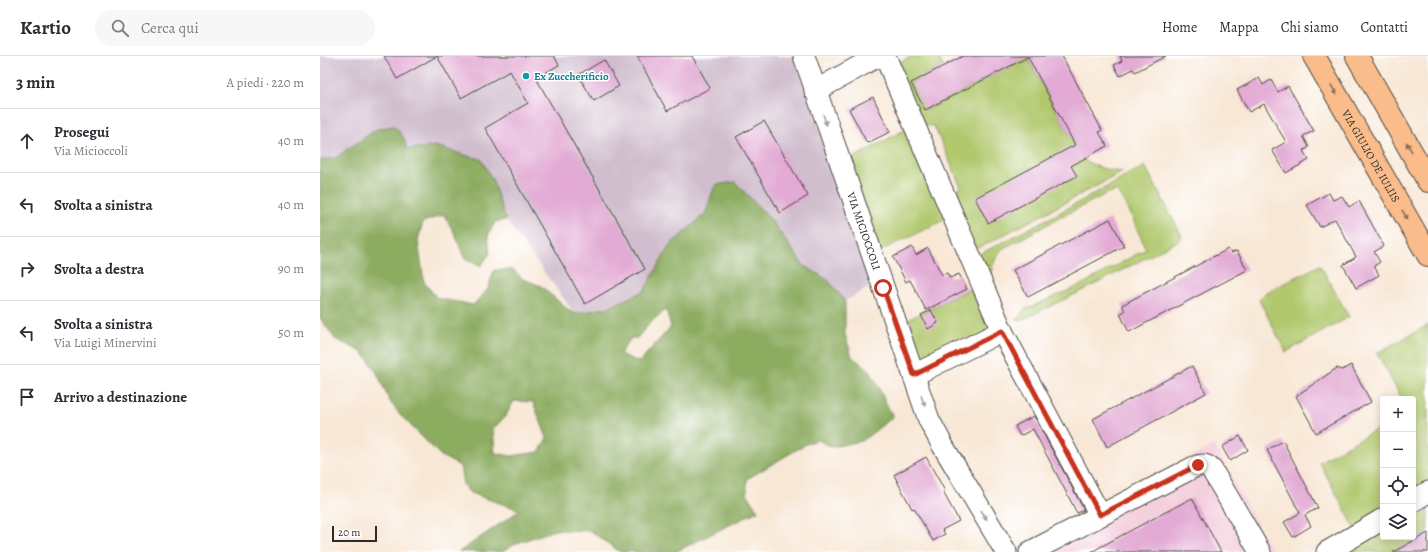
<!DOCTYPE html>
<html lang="it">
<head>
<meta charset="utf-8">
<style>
  :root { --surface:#fff; --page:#f7f7f7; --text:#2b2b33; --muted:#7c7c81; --line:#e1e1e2 }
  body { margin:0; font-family:Alegreya,serif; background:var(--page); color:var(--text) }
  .controls { position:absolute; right:12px; bottom:12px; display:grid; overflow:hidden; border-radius:4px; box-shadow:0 2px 10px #0003 }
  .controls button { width:36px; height:36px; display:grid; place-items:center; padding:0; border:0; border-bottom:1px solid var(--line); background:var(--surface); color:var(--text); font:20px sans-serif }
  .scale { position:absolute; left:12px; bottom:10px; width:45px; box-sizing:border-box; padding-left:4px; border:2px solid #2b2b2b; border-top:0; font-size:11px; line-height:14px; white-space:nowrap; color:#2b2b2b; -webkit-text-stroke:3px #fff; paint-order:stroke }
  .stop { position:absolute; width:12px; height:12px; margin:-9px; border:3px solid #c8321e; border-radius:50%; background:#fff }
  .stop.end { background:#c8321e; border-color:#fff; box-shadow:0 1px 4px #0008 }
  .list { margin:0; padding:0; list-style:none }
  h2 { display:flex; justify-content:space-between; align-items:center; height:52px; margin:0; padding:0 16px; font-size:17px }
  h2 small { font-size:13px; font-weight:400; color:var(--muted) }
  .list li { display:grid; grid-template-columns:26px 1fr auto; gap:12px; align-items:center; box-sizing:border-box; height:64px; padding:0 16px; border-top:1px solid var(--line) }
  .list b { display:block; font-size:15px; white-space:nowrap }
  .list p { margin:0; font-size:13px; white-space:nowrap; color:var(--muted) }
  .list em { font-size:13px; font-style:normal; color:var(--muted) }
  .icon { flex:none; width:22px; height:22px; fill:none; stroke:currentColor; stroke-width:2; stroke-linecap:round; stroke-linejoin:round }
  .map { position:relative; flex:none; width:1108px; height:496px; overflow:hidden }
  header { display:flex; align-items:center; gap:24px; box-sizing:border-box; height:56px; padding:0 20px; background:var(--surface); border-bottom:1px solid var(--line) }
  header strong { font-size:19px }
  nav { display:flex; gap:22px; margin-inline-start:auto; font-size:14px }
  .search { width:280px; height:36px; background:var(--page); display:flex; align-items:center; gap:10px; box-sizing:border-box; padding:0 14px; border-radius:22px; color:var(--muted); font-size:15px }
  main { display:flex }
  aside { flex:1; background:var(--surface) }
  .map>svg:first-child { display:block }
  .built { fill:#f4cfdd }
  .industrial { fill:#d0bdcd }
  .green { fill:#b1c86d; stroke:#6e7a4c }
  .forest { fill:#8cac60; stroke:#5c6c46; fill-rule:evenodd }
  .building { fill:#e2aad4 }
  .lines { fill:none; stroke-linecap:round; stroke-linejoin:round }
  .minor-casing { stroke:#4a4744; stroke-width:23 }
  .major-casing { stroke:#4a4744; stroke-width:24 }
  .minor { stroke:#fff; stroke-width:21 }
  .major { stroke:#f9bc8a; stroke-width:22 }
  .oneway { fill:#886c56 }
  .oneway2 { fill:#a0a0a0 }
  .route { stroke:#c8321e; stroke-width:5 }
  .culture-dot { fill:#0f9aa8; stroke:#fff; stroke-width:1.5 }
  .labels { text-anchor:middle; stroke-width:3; stroke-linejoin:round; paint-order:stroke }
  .culture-label { font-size:11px; font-weight:bold; fill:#0d838f; stroke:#fff; text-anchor:start }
  .street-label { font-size:11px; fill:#2b2b2b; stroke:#fff }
</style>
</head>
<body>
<header>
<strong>Kartio</strong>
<div class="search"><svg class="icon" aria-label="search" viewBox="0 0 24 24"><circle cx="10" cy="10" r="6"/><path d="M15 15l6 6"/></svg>Cerca qui</div>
<nav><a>Home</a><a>Mappa</a><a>Chi siamo</a><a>Contatti</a></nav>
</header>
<main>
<aside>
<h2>3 min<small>A piedi · 220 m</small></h2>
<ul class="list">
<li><svg class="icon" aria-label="ahead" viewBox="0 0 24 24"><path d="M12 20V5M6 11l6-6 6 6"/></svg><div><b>Prosegui</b><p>Via Micioccoli</p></div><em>40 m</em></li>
<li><svg class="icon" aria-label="left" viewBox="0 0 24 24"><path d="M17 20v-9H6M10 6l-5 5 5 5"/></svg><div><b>Svolta a sinistra</b></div><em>40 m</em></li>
<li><svg class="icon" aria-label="right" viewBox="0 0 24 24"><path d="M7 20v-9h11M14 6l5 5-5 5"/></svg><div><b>Svolta a destra</b></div><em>90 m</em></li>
<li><svg class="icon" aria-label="left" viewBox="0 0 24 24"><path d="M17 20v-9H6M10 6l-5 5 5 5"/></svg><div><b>Svolta a sinistra</b><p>Via Luigi Minervini</p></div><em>50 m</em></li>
<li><svg class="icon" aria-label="arrive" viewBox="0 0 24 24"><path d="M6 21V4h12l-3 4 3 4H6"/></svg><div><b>Arrivo a destinazione</b></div></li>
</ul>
</aside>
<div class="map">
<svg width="1108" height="496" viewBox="0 0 1108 496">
  <rect width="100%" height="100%" fill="#fff"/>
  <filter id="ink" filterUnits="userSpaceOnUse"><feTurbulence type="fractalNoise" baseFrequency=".025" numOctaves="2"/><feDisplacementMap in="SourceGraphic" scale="8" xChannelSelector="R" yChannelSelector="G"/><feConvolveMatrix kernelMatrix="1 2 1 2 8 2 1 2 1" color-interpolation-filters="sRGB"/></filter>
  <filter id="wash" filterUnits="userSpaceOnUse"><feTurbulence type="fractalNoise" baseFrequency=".012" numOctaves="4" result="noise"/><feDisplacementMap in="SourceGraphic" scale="16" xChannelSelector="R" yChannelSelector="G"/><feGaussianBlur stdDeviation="0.9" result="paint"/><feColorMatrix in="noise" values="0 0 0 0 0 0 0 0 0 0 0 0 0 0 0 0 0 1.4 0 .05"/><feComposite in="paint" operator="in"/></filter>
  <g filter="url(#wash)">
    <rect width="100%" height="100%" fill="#f8e7d5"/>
    <polygon class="built" points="894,389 952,496 696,496 695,494"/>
    <polygon class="industrial" points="0,0 475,0 554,229 525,245 508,224 483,209 424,135 395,129 385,158 350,189 324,235 289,251 255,258 186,164 161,103 99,93 87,93 84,82 57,73 15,102 0,104"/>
    <g class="green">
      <path d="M592,0H618L623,10L591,27L606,54L707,1L763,103C774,111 790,115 803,116L659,192L650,190L630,139L641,131L614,70L600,69L576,9Z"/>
      <polygon points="590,71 628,162 560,195 529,104"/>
      <path d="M825,110L862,180L860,184L764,234L701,264L697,263L704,254L761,229L826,193L810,157L797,135L788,137L741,161L682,193C675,202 671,212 670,224L658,199L737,158Z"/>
      <polygon points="1000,209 1029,261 966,296 939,244 945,237"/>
      <polygon points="658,229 678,273 605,310 589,263"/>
      <polygon points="1108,269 1108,432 1093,441 1093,343 1082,343 1057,297"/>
      <polygon points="1063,370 1063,458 1036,474 999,406"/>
      <polygon points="1108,449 1108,477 1073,496 1026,496 1063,475 1063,481 1093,481 1093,457"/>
    </g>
    <path class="forest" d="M74,70L84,82L87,93L116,90L144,99L161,103L172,123L186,164L175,166L168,180L170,197L161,210L144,202L135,178L124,159L103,166L98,184L104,226L117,242L153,249L168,233L174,214H194L203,223L221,230L245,251L255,258L289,251L324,235L350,189L385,158L395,129L415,126L452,165L483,209L508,224L525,245V278L532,301L550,314L573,361L542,385L511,391L498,384L488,387L427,423V437L438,455L355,496H300L271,475L235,474L197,487L182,496H139L200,454L150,437L143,429L140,410L121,400L83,362L70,346L56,315L42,296L15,283L0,262V104L15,102L57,73ZM346,253L351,271L319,306L300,298L311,282H317L331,266ZM194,345L213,346L227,382L219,396L191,400L175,397L173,373L185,361Z"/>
    <g id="blocks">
      <g class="building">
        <polygon points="64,0 117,0 77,23"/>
        <polygon points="117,0 234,0 239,9 216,22 325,213 265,248 165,72 208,47 190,15 141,42"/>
        <polygon points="317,0 372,0 390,32 347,55"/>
        <polygon points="643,0 742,0 782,74 779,76 787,90 751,110 757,120 668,167 655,142 755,89 708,1 605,54 591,27"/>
        <polygon points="800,0 846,0 815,16 813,13 800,20 794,9 802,5"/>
        <polygon points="284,4 299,30 274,45 258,19"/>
        <polygon points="939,22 943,29 951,24 958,36 968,30 994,75 983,80 989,91 983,95 989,104 966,117 952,94 966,86 944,48 929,56 917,34"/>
        <polygon points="553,41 570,76 547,87 529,53"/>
        <polygon points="444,65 488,140 460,157 416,81"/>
        <polygon points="1009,137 1013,144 1022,140 1029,151 1039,145 1064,190 1054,196 1060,206 1054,210 1059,219 1036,232 1023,209 1036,201 1015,163 1000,171 987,149"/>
        <polygon points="790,163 804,190 708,241 693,214"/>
        <polygon points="592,191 596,199 608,192 622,219 627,217 630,222 639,218 647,233 606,254 590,224 586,226 573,201"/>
        <polygon points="908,193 911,197 917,195 927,214 809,276 800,258 805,255 802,249"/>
        <polygon points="611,254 618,267 608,273 601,259"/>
        <polygon points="1031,309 1051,346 996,377 976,340 1017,312 1022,314"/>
        <polygon points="872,310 886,337 787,391 773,363"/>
        <polygon points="714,360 764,454 757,457 713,373 700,380 695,370"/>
        <polygon points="920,380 928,394 910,405 902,391"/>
        <polygon points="963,385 998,452 985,459 991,470 973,481 964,466 980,457 947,394"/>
        <polygon points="606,401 625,435 623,436 639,465 622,474 625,478 613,485 594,452 592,453 574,419"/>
        <polygon points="872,442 901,496 771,496 808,476"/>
        <polygon points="1108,477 1108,496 1073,496"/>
      </g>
    </g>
  </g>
  <g filter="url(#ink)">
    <use href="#blocks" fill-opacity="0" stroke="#4a4744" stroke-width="1"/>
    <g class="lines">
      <g class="minor-casing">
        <g id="minor">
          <path id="s1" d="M484,0L609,364L623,390L686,496"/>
          <polyline points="565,0 682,275 780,459"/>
          <polyline points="495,35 558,0"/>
          <polyline points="594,319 682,275"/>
          <polyline points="1093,445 1108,436"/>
          <path d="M710,496L874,411C881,408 887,408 892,414L940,496"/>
          <polyline points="1007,496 1063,463"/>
        </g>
      </g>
      <g class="major-casing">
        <g id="major">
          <path id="s2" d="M994,0L1108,199"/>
          <polyline points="1037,0 1108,125"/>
        </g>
      </g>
      <use href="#minor" class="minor"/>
      <use href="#major" class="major"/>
    </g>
    <defs><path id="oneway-solid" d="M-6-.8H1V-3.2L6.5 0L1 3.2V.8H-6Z"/></defs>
    <g class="oneway">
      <use href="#oneway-solid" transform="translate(1014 34) rotate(60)"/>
      <use href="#oneway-solid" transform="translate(1089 91) rotate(-120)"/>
      <use href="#oneway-solid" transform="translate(1085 159) rotate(60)"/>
    </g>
    <g class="oneway2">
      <use href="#oneway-solid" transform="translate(505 64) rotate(71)"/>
      <use href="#oneway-solid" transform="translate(603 345) rotate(71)"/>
      <use href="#oneway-solid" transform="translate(664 459) rotate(59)"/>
    </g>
  </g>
  <g class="lines" filter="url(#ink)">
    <polyline class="route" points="563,232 594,319 682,275 780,459 878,409"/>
  </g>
  <circle class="culture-dot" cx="206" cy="20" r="4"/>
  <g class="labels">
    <g class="culture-label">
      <text x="214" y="24">Ex Zuccherificio</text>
    </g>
    <g class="street-label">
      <text dy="4" stroke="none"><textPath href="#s2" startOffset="115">VIA GIULIO DE IULIIS</textPath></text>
      <text dy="4" stroke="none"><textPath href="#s1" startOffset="185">VIA MICIOCCOLI</textPath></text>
    </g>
  </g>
</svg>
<div class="controls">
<button>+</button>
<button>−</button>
<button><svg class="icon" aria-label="locate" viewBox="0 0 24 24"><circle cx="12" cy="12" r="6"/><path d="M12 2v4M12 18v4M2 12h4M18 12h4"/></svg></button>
<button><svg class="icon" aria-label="layers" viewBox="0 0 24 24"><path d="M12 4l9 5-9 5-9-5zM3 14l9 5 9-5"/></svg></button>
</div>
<div class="scale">20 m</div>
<div class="stop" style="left:563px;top:232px"></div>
<div class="stop end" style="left:878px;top:409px"></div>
</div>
</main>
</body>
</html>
